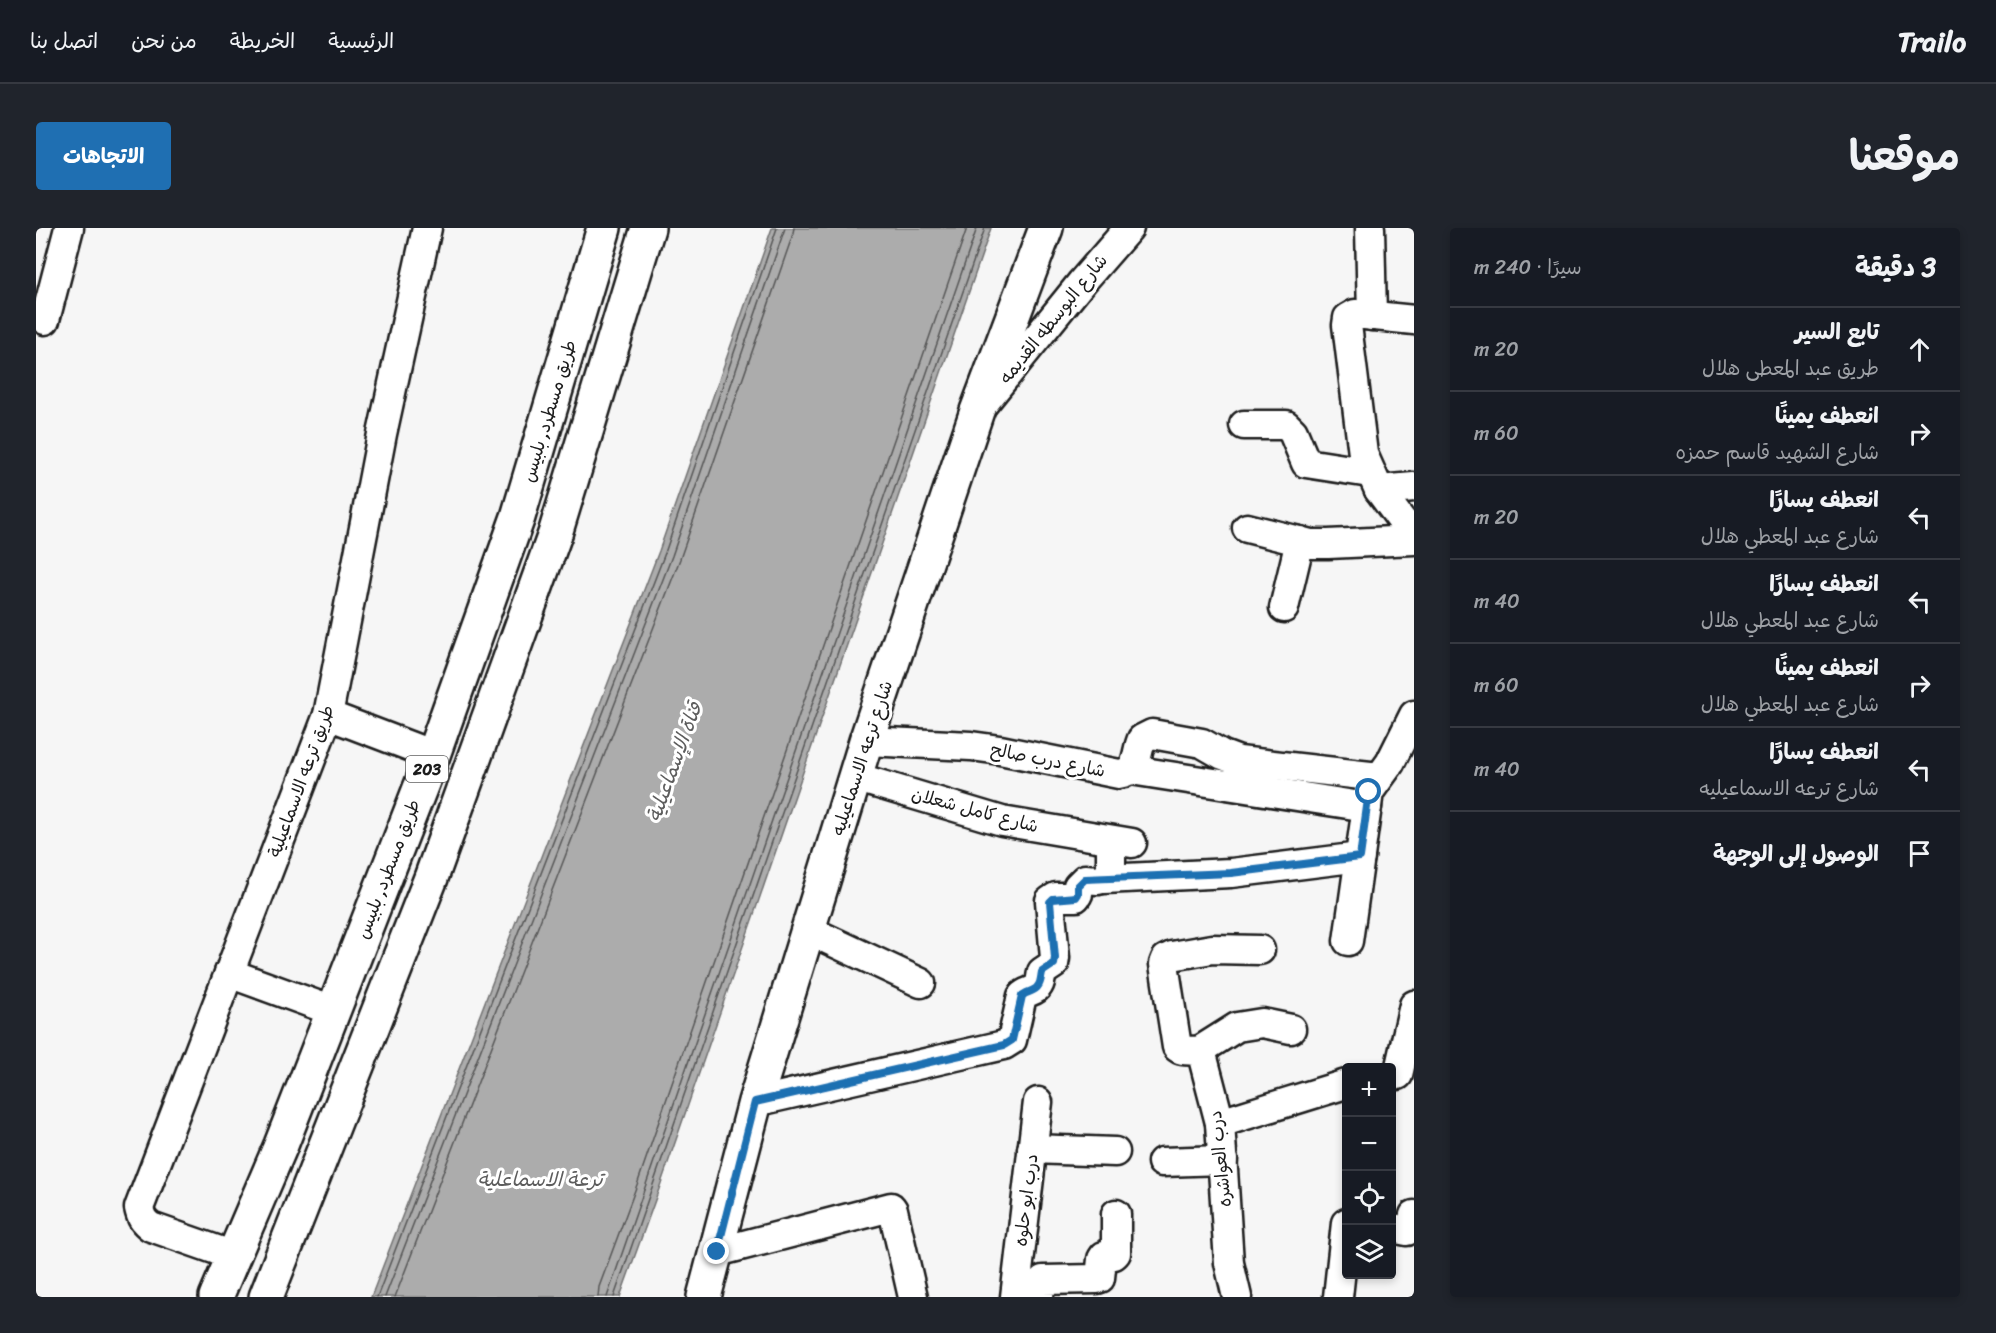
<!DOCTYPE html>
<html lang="ar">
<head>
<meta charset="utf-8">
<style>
  :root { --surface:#171b24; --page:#20242c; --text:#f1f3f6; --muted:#9ea1a6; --line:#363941; --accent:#1f6fb2 }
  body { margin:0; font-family:Sriracha,"Playpen Sans Arabic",sans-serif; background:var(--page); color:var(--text); direction:rtl }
  .controls { position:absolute; right:18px; bottom:18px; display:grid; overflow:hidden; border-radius:6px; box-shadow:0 3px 9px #0003 }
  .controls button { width:54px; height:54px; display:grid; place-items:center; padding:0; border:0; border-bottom:2px solid var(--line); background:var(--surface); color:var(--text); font:30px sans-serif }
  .stop { position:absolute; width:18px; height:18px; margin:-14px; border:4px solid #1f6fb2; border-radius:50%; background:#fff }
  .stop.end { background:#1f6fb2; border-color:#fff; box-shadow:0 2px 6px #0008 }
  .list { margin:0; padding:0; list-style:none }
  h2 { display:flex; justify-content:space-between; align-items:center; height:78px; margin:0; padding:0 24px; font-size:26px }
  h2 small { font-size:20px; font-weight:400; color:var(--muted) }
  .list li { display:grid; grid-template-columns:39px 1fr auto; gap:18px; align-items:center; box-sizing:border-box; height:84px; padding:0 24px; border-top:2px solid var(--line) }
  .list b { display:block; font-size:22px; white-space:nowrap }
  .list p { margin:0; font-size:20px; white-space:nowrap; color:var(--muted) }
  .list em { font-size:20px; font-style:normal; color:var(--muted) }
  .icon { flex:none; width:33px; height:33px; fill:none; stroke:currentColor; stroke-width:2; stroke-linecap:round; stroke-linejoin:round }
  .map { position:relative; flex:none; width:1378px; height:1069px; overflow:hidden; direction:ltr; border-radius:6px }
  header { display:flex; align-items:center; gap:36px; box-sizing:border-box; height:84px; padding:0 30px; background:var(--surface); border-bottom:2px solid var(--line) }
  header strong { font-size:28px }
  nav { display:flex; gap:33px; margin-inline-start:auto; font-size:21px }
  .intro { display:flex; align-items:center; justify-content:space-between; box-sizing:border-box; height:144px; padding:0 36px }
  h1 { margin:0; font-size:42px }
  .button { padding:15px 27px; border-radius:6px; background:var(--accent); color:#fff; font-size:21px; font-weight:700 }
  main { display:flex; gap:36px; padding:0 36px }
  aside { flex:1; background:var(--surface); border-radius:6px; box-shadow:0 3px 9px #0003 }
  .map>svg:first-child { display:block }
  .water { fill:#acacac; stroke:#727272; stroke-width:1.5 }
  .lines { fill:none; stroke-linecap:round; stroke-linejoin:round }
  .shore { stroke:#565656; stroke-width:1.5 }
  .street-casing { stroke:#1c1c1c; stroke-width:33 }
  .secondary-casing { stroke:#1c1c1c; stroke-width:38 }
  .primary-casing { stroke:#1c1c1c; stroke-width:38 }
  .street { stroke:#fff; stroke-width:28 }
  .secondary { stroke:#fff; stroke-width:33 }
  .primary { stroke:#fff; stroke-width:33 }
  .route { stroke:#1f6fb2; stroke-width:8 }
  .labels { text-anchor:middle; stroke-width:6; stroke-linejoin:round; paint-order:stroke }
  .shield { fill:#fff; stroke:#606060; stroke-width:1.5 }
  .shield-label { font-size:16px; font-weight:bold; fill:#1c1c1c }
  .street-label { font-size:18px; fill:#1c1c1c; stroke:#fff }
  .water-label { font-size:20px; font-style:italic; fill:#5d5d5d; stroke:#fff }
</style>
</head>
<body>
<header>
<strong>Trailo</strong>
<nav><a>الرئيسية</a><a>الخريطة</a><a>من نحن</a><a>اتصل بنا</a></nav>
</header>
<div class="intro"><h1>موقعنا</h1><a class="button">الاتجاهات</a></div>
<main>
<aside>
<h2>3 دقيقة<small>سيرًا · 240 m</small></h2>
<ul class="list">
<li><svg class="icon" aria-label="ahead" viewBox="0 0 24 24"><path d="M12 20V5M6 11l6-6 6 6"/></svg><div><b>تابع السير</b><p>طريق عبد المعطى هلال</p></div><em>20 m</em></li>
<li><svg class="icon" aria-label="right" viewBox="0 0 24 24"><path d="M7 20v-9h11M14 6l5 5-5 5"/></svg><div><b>انعطف يمينًا</b><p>شارع الشهيد قاسم حمزه</p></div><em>60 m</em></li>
<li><svg class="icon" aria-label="left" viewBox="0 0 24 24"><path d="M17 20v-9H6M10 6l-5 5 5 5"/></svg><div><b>انعطف يسارًا</b><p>شارع عبد المعطي هلال</p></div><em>20 m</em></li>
<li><svg class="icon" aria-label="left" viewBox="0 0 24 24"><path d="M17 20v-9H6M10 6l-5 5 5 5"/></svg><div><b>انعطف يسارًا</b><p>شارع عبد المعطي هلال</p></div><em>40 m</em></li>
<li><svg class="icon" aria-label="right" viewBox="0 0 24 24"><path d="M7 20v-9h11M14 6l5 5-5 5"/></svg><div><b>انعطف يمينًا</b><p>شارع عبد المعطي هلال</p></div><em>60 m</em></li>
<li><svg class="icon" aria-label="left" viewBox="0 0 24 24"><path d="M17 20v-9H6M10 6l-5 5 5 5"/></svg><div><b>انعطف يسارًا</b><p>شارع ترعه الاسماعيليه</p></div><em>40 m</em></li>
<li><svg class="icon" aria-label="arrive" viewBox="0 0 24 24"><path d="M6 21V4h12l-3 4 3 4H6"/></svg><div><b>الوصول إلى الوجهة</b></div></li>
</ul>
</aside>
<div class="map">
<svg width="1378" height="1069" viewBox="0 0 1378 1069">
  <rect width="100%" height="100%" fill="#f6f6f6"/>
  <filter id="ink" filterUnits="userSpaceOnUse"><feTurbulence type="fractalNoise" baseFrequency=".0167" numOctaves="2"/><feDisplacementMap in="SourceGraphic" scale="12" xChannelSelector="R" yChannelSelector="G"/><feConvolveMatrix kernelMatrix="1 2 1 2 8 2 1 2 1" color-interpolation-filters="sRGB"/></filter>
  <g filter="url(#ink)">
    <polygon class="water" points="736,0 955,0 623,961 584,1069 335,1069 623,323"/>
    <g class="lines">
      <g class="shore">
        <polyline points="341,1069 629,325 741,0"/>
        <polyline points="349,1069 636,328 749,0"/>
        <polyline points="359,1069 644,331 756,9 758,0"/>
        <polyline points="562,1069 563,1059 602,954 931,0"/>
        <polyline points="571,1069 941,0"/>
        <polyline points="578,1069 949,0"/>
      </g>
      <g class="street-casing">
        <g id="street">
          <polyline points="1334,0 1336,88"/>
          <polyline points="9,92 33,0"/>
          <polyline points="1378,92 1319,86 1312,90 1311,97 1327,226 1343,262 1366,293 1378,304"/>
          <polyline points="948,175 1046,54 1093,0"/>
          <polyline points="1208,197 1250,197 1257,204 1270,235 1334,245"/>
          <polyline points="1343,262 1378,259"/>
          <polyline points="1211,300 1275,316 1292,316 1378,312"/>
          <polyline points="1248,380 1264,313"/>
          <polyline points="292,487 397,527"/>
          <path d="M830,513L935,518L964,522L1083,546C1104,543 1099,526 1106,511L1116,506L1166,515L1187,527L1203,533L1343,549"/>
          <polyline points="1095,542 1331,579"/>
          <polyline points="819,549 966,593 1096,615"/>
          <polyline points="1068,651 1195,645 1324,629"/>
          <polyline points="772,702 885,755"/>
          <polyline points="1312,713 1333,564 1354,535 1378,487"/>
          <polyline points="193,745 297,783"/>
          <polyline points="1163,823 1201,799 1226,795 1255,801"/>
          <polyline points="1362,847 1378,777"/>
          <path d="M719,874L968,817L976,812L986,768C990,763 999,764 1002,758C1005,755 1005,748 1006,744L1018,736L1019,730L1014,673L1020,669H1040L1042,666V658L1049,651L1062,652L1071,649L1075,640V612"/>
          <polyline points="1184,895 1310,856"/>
          <polyline points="996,921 1079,924"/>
          <polyline points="1126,934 1187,932"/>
          <polyline points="1356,1000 1371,1003 1375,1000 1378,987"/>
          <polyline points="681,1024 855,979 857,982 877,1069"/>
          <path d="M198,1028L115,999C108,994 105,990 103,980L292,487L346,206L391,0"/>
          <polyline points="979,1069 1002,874"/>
          <polyline points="1003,1069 1004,1055 1007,1052 1061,1051 1064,1050 1066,1031 1068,1028 1078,1027 1080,1025 1080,986"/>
          <path d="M1201,1069L1193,1035L1184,895L1166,826C1159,819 1148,826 1141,819L1128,736L1130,731L1136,728L1176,721L1224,722"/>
          <polyline points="1302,1069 1310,995"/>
        </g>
      </g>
      <g class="secondary-casing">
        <polyline id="secondary" points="668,1069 719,874 830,513 941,183 1010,0"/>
      </g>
      <g class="primary-casing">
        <g id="primary">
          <polyline points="180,1069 245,917 397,527 482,289 568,0"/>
          <polyline points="230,1069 395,650 519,306 612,0"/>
        </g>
      </g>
      <use href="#street" class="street"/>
      <use href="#secondary" class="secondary"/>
      <use href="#primary" class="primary"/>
    </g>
  </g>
  <g class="lines" filter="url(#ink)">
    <path class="route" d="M681,1024L719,874L968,817L976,812L986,768C990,763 999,764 1002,758C1005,755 1005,748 1006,744L1018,736L1019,730L1014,674L1017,671L1040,669L1042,666V658L1049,651L1195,645L1324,629L1333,564"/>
  </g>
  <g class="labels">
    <rect class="shield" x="370" y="528" width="42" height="26" rx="4.5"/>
    <g class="shield-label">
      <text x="391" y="547">203</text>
    </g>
    <g class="street-label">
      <text transform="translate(1017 91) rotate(-51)" y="6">شارع البوسطه القديمه</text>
      <text transform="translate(513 183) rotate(-73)" y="6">طريق مسطرد, بلبيس</text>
      <text transform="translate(826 530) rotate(-72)" y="6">شارع ترعه الاسماعيليه</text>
      <text transform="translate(1012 532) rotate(11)" y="6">شارع درب صالح</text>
      <text transform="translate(265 553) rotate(-70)" y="6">طريق ترعه الاسماعيلية</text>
      <text transform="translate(939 582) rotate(15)" y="6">شارع كامل شعلان</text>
      <text transform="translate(352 641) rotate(-69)" y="6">طريق مسطرد, بلبيس</text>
      <text transform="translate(1184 931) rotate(-96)" y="6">درب العواشره</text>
      <text transform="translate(990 972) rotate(-83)" y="6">درب ابو حلوه</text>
    </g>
    <g class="water-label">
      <text transform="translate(638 534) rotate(-70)" y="7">قناة الإسماعيلية</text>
      <text x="504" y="958">ترعة الاسماعلية</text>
    </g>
  </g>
</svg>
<div class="controls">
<button>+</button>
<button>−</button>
<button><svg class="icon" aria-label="locate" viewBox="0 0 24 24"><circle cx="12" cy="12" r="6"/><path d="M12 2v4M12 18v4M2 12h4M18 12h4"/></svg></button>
<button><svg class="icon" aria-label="layers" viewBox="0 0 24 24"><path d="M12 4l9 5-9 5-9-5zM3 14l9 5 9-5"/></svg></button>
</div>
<div class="stop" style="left:1333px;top:564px"></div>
<div class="stop end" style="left:681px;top:1024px"></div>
</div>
</main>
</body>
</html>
